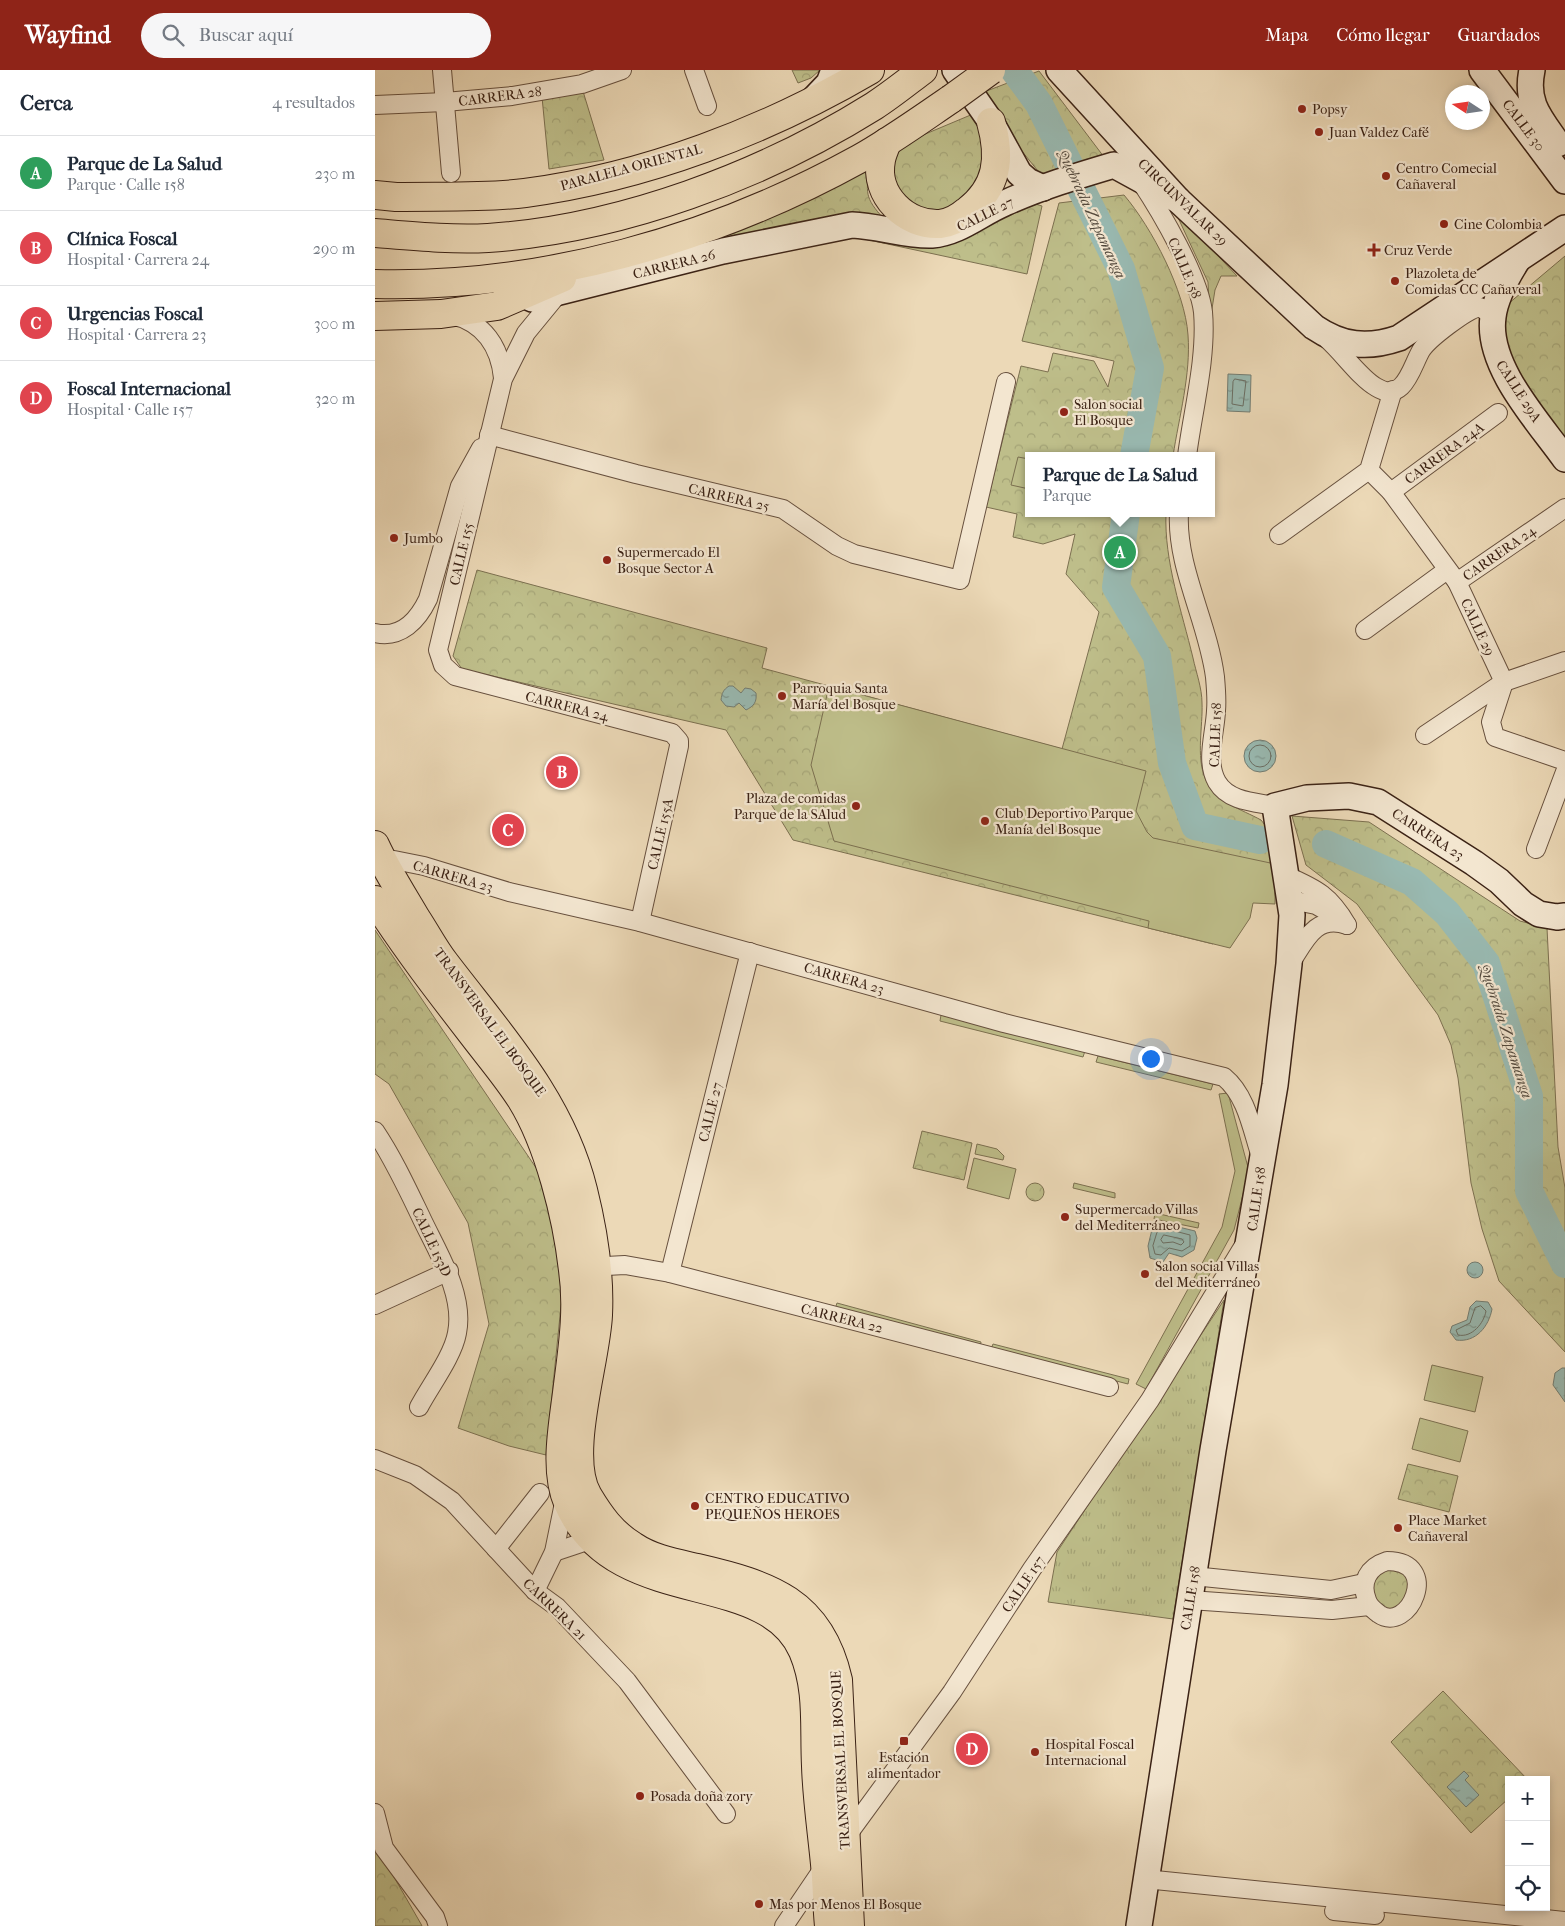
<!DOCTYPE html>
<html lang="es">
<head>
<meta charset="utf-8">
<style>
  :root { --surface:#fff; --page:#f6f6f7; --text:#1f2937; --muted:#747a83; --line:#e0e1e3; --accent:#8f2418 }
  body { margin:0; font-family:"IM FELL French Canon",serif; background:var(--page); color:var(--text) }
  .controls { position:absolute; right:15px; bottom:15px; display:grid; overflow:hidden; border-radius:0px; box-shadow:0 2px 8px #0003 }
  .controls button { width:45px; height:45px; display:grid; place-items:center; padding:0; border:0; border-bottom:1px solid var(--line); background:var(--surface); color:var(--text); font:25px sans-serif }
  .compass { position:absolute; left:1070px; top:15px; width:45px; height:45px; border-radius:50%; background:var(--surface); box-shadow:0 2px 8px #0003; rotate:282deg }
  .you { position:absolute; left:775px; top:988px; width:18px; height:18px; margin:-12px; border:4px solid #fff; border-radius:50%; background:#1a73e8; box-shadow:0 0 0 8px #1a73e833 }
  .badge { display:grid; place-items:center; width:32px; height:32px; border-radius:50%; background:var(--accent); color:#fff; font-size:16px; font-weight:700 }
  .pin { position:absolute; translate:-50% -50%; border:2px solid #fff; box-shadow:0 1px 5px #0006 }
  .popup { position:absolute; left:650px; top:382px; width:190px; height:65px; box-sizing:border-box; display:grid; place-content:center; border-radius:0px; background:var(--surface); filter:drop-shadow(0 1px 4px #0005); font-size:16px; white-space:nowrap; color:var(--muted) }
  .popup b { font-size:19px; color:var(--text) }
  .popup::after { content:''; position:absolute; left:50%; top:100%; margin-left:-10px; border:10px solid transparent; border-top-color:var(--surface) }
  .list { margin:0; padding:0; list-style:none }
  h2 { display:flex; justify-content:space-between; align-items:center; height:65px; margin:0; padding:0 20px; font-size:21px }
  h2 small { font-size:16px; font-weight:400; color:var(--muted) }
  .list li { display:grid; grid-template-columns:32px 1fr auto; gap:15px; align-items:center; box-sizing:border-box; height:75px; padding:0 20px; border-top:1px solid var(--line) }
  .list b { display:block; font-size:19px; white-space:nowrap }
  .list p { margin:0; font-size:16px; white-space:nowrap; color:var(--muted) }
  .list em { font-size:16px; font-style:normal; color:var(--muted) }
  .icon { flex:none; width:28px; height:28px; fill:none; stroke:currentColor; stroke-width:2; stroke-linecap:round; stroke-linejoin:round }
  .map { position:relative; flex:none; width:1190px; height:1856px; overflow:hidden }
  header { display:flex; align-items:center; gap:30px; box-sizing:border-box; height:70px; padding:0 25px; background:var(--accent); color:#fff }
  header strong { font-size:24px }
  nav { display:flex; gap:28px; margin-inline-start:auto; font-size:18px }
  .search { width:350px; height:45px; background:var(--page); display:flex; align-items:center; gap:12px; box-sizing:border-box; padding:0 18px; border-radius:28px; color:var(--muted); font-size:19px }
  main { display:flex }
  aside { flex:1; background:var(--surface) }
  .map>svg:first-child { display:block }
  .grass { fill:url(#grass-tufts); stroke:#7c7050 }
  .forest { fill:url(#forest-crowns); stroke:#7c7050 }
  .garden { fill:#bebe8a; stroke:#7c7050 }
  .water { fill:url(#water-ripples); stroke:#737d73 }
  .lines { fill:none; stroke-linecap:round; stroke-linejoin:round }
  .shore { stroke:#6a6e64; stroke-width:1 }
  .river { stroke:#99bab2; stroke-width:28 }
  .street-casing { stroke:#67503e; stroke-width:20 }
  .secondary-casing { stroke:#3b2215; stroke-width:28 }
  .primary-casing { stroke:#3b2215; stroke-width:30 }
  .highway-casing { stroke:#3b2215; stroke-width:30 }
  .street { stroke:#f3e6d0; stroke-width:18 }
  .secondary { stroke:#f3e6d0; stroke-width:25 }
  .primary { stroke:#ecd9b7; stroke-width:28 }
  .highway { stroke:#ecd9b7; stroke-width:28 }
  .highway-bridge-casing { stroke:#3b2215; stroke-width:30; stroke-linecap:butt }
  .highway-bridge { stroke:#ecd9b7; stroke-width:28 }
  .poi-dot { fill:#8f2418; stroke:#f3e6d0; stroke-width:2 }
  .labels { text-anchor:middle; stroke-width:4.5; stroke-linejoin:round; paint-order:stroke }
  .street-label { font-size:14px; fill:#3b2215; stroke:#f3e6d0 }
  .poi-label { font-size:14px; fill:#3b2215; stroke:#f3e6d0; text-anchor:start }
  .water-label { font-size:15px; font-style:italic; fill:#52483c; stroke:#f3e6d0 }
</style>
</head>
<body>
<header>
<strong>Wayfind</strong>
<div class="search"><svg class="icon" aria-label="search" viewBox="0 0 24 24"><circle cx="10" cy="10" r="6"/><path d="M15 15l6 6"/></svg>Buscar aquí</div>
<nav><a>Mapa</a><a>Cómo llegar</a><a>Guardados</a></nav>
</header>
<main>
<aside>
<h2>Cerca<small>4 resultados</small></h2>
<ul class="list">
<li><span class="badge" style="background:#2e9e5b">A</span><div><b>Parque de La Salud</b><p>Parque · Calle 158</p></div><em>230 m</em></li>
<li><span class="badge" style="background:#e0444e">B</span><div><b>Clínica Foscal</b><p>Hospital · Carrera 24</p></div><em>290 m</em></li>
<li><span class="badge" style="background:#e0444e">C</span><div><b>Urgencias Foscal</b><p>Hospital · Carrera 23</p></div><em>300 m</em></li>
<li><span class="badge" style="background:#e0444e">D</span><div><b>Foscal Internacional</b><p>Hospital · Calle 157</p></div><em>320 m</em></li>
</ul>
</aside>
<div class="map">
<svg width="1190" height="1856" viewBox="0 0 1190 1856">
  <defs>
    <pattern id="grass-tufts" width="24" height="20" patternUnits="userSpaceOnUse" patternTransform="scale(1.25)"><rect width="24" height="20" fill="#bebe8a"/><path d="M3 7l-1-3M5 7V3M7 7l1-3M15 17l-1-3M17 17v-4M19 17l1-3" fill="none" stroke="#a4a376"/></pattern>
    <pattern id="forest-crowns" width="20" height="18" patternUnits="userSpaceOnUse" patternTransform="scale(1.25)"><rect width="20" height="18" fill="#bebe8a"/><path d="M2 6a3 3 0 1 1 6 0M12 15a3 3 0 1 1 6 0" fill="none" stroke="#a4a376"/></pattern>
    <pattern id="water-ripples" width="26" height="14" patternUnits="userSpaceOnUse" patternTransform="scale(1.25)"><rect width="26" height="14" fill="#99bab2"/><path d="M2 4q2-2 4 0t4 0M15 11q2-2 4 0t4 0" fill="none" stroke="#7e9790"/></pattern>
  </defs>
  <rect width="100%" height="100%" fill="#ecd9b7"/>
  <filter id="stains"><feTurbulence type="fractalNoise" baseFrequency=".004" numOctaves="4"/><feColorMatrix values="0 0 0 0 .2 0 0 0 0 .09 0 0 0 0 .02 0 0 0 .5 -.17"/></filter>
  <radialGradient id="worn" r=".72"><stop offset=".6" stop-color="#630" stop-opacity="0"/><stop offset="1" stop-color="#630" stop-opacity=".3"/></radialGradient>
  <polygon class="grass" points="849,1230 798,1549 673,1532 682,1482"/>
  <g class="forest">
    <polygon points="417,0 445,0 436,8 423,13"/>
    <polygon points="664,1 729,87 667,106 646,80 609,22"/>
    <polygon points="207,18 229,90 174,99 167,27"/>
    <polygon points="598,44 618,68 605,115 560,148 519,124 517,89 529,73"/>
    <path d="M495,94C491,123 489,127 509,149L222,199Z"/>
    <path d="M749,125C777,158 810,221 813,265C816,304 804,347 798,386H654V443H791C789,491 807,542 818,588C821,602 827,618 827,633C828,656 821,686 830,708C840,732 866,739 886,750L890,755L900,794L838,874L418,770L351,660L87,599L78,586L102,500L392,578L387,598L687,679L724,542L691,504L700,464L668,474L638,467L642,444L611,437L646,296L673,302L678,283L719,291L733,317L739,291L647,271L684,133Z"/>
    <polygon points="654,132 667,136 652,204 480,167"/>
    <polygon points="799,139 862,206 846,206 840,220 835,251 833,212"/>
    <polygon points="1190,186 1190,371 1130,292 1125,270 1133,234"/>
    <polygon points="917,746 994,752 1145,851 1172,858 1183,1077 1190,1118 1190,1282 1124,1211 1107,1159 1096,1113 1083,1008 1076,975 1063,945 982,834 931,795"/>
    <polygon points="0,860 172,1114 190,1196 171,1385 134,1376 83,1358 114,1254 93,1153 14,1014 0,1004"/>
    <polygon points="547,1061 597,1073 589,1110 538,1098"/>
    <circle cx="660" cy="1122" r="9"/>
    <polygon points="1033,1394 1083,1406 1074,1442 1023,1429"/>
    <polygon points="1015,1493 1039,1511 1027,1539 1004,1539 992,1511"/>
    <polygon points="1068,1621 1153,1710 1134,1710 1134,1728 1096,1763 1016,1672"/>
    <polygon points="0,1774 46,1854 47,1856 0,1856"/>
  </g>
  <g class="garden">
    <polygon points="643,387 654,389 654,419 636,415"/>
    <polygon points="454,616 771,701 761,741 772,762 778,768 900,794 900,834 878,833 875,848 855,878 773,858 774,851 459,771 436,695"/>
    <polygon points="566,945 710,981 708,987 565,951"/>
    <polygon points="723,986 838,1014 836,1020 721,992"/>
    <polygon points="853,1023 874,1101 859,1160 771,1319 761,1314 847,1157 860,1101 844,1024"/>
    <polygon points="602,1074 622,1079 629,1086 628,1090 600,1084"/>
    <polygon points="599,1088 641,1099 634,1129 592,1118"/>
    <polygon points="699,1113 740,1123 740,1128 698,1118"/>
    <polygon points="780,1143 824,1153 823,1158 779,1149"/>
    <polygon points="462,1233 606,1272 605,1278 460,1239"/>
    <polygon points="618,1274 754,1309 753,1314 616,1279"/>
    <polygon points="1057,1295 1108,1307 1100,1342 1049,1330"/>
    <polygon points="1045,1348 1093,1361 1085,1392 1037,1379"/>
  </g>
  <g class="water">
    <polygon points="853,304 876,305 875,342 852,341"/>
    <path d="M354,616H358L366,623L370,618L376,619L381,623C382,632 379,636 371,640L364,633L359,637L351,636L346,630C347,623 348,620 354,616Z"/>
    <circle cx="885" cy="686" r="16"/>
    <polygon points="779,1151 820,1161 822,1168 819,1180 807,1187 794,1183 788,1192 775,1188 773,1176"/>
    <circle cx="1100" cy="1200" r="8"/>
    <path d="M1101,1231L1113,1232L1117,1239C1114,1256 1101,1273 1081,1270L1075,1262L1077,1256L1092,1250L1095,1237Z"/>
    <polygon points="1187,1298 1190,1298 1190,1332 1178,1315 1180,1303"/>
    <polygon points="1089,1701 1094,1706 1090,1710 1104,1725 1091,1737 1072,1717"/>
  </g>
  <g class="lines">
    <g class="shore">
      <polygon points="860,309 871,311 868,336 857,334 858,312"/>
      <circle cx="885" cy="686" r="11"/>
      <polygon points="784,1157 815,1165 815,1176 807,1181 794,1178 786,1185 780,1184 778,1176"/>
      <polygon points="789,1165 807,1169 809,1172 806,1175 798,1172 788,1173 786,1170"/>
      <path d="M1106,1236L1111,1241C1109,1253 1097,1268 1083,1265L1081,1260L1095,1253L1100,1238Z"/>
    </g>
    <g class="river">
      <polyline points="639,0 664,34 746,199 775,298 759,386"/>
      <polyline points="751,443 741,517 782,586 797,693 820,756 885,770"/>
      <polyline points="951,774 1037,812 1072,843 1111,893 1154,1026 1154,1121 1190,1194"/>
    </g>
    <g class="street-casing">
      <g id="street">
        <polyline points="67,0 76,103"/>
        <polyline points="319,0 332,36"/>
        <polyline points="0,35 70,32 137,26 207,14 247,0"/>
        <path d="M766,112C786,142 824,207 828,242C832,287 818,340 812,386"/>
        <polyline points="183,224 151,263 128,309 63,580 68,595 80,606 297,663 304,671 304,676 265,852"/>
        <path d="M76,245C109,252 125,277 128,308"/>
        <path d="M952,269C967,282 986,309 1001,317C1030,335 1037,294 1047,279C1055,268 1092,239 1105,237L1118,246"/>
        <polyline points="114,365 261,404 408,439 462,476 479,484 585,510 631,312"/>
        <polyline points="994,400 1016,422 1082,512 1129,612 1116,652 1120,667 1190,691"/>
        <polyline points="1016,422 1123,343"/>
        <path d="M804,443C801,497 833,552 840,607C841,618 842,630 841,641C840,664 830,691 842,712C854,732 880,732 900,736"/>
        <polyline points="904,465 994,400 1018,320"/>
        <polyline points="1082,512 1190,438"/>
        <polyline points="990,560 1072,500"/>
        <path d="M0,563C26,569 43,550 53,529L85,416L106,378"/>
        <polyline points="1050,665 1129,612 1190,591"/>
        <polyline points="1161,779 1190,702"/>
        <path d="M0,791L19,790L49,796L134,822L265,852L629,953L849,1007C872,1026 877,1060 886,1087"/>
        <path d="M912,806C942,819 955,826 972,855"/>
        <polyline points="916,830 941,835 962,847"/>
        <path d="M915,894C930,871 940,844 972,855"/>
        <path d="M0,1061C18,1088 31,1116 45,1145C61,1180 90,1223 82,1263C78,1286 55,1316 44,1337"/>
        <polyline points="212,1197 250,1195 295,1203 734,1317"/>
        <polyline points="295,1203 375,882"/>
        <polyline points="0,1235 74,1201"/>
        <polyline points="0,1389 40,1405 77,1431 160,1521 182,1537 252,1611 351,1744"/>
        <polyline points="121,1479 165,1423"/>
        <polyline points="179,1482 215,1470"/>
        <path d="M1012,1491C1068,1491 1033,1565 1004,1544C998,1539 994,1537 992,1530C985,1512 993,1497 1012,1491Z"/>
        <polyline points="818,1506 956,1520 989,1513"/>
        <polyline points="160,1521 179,1482 190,1428"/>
        <polyline points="815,1530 957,1540 994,1536"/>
        <polyline points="0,1743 9,1778 60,1847 63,1856"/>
        <polyline points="471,1767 577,1622 657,1499 775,1330 868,1177"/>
        <polyline points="770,1809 1190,1851"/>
        <polyline points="959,1841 1000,1845"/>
        <polyline points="409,1856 451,1794"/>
      </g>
    </g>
    <g class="secondary-casing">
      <g id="secondary">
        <polyline points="580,0 616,52 644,103 653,111 668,118"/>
        <path d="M684,0L803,130L939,257C967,276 992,279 1024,268L1190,158"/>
        <polyline points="1107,0 1190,111"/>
        <path d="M1157,0C1150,33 1165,48 1183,74"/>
        <polyline points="436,32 454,13 459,0"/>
        <path d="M1142,191C1132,207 1120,228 1118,247C1111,296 1163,351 1190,389"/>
        <path d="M157,229L348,181L477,155C504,156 530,166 557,165C584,163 606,143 630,133C665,117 702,106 739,95L803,130"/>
        <polyline points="764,1856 838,1380 900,1015 914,894 917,845 900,736 932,728 974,726 1003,732 1099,793 1124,811 1148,834 1164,844 1182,847 1190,846"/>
      </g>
    </g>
    <g class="primary-casing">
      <g id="primary">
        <path d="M0,775C12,801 27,824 41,848C51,863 59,879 70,893C124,964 186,1030 208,1120C218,1160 225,1203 223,1245C221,1292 189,1386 213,1426C225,1446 237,1463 258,1476C277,1489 300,1493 322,1498C395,1515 445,1531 463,1610L475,1856"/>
        <path d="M0,830C30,877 64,921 98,965C114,986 132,1007 146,1029C174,1074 192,1147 198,1200C204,1241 197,1282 192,1323C188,1355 179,1401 193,1433C240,1542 391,1495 428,1581C444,1619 439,1656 441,1696C442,1729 447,1762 450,1794C452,1815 452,1836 454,1856"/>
      </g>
    </g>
    <g class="highway-casing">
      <g id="highway">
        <path d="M512,72C510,78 507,84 506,90C499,125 531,156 565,154C575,153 585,147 592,141C623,117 626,88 616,52"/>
        <path d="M0,125L21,127C62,126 111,128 150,123C270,107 391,61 495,0"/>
        <path d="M0,163C37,166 76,170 113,168C246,159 387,106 499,36C516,25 532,12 548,0"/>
        <path d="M0,214C168,218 337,170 484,89C516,71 545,50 576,29"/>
        <polyline points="0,246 66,244 122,236 187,208"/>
      </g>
    </g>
    <use href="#street" class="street"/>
    <use href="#secondary" class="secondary"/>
    <use href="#primary" class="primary"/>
    <use href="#highway" class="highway"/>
    <g class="highway-bridge-casing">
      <polyline id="highway-bridge" points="576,29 616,0"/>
    </g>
    <use href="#highway-bridge" class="highway-bridge"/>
  </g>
  <g class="poi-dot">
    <circle cx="927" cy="39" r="5"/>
    <circle cx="944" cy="62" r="5"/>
    <circle cx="1011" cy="106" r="5"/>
    <circle cx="1069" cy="154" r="5"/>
    <path d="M996.5 172.5h5v5h5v5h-5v5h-5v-5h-5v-5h5z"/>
    <circle cx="1020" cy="211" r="5"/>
    <circle cx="689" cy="342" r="5"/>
    <circle cx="19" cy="468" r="5"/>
    <circle cx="232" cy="490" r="5"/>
    <circle cx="407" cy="626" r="5"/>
    <circle cx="481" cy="736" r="5"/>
    <circle cx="610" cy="751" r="5"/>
    <circle cx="690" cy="1147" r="5"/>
    <circle cx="770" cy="1204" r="5"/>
    <circle cx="320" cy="1436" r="5"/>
    <circle cx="1023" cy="1458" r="5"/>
    <rect x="524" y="1666" width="10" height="10" rx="2.5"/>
    <circle cx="660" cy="1682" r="5"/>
    <circle cx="265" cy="1726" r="5"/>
    <circle cx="384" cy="1834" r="5"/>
  </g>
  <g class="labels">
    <g class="street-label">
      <text transform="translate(125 26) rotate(-7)" y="5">CARRERA 28</text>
      <text transform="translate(1149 55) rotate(53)" y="5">CALLE 30</text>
      <text transform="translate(256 97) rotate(-15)" y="5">PARALELA ORIENTAL</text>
      <text transform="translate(808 132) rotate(44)" y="5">CIRCUNVALAR 29</text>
      <text transform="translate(610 144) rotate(-26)" y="5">CALLE 27</text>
      <text transform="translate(299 194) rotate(-14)" y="5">CARRERA 26</text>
      <text transform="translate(810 198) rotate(67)" y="5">CALLE 158</text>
      <text transform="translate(1144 321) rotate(57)" y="5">CALLE 29A</text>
      <text transform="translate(1069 383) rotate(-36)" y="5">CARRERA 24A</text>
      <text transform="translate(354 427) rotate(13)" y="5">CARRERA 25</text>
      <text transform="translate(1124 483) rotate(-35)" y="5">CARRERA 24</text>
      <text transform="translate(86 484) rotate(-77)" y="5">CALLE 155</text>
      <text transform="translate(1103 557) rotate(65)" y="5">CALLE 29</text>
      <text transform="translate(192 636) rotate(14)" y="5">CARRERA 24</text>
      <text transform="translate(840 665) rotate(-88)" y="5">CALLE 158</text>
      <text transform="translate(285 764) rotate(-77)" y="5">CALLE 155A</text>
      <text transform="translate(1053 764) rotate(33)" y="5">CARRERA 23</text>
      <text transform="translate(78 806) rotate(16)" y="5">CARRERA 23</text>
      <text transform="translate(469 908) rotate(16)" y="5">CARRERA 23</text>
      <text transform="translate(115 952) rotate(54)" y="5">TRANSVERSAL EL BOSQUE</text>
      <text transform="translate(335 1042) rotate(-76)" y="5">CALLE 27</text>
      <text transform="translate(881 1129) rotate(-82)" y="5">CALLE 158</text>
      <text transform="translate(57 1172) rotate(65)" y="5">CALLE 153D</text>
      <text transform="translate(467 1248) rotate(14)" y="5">CARRERA 22</text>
      <text transform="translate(648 1514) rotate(-56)" y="5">CALLE 157</text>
      <text transform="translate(815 1528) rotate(-81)" y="5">CALLE 158</text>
      <text transform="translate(180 1539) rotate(44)" y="5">CARRERA 21</text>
      <text transform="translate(465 1690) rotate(-93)" y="5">TRANSVERSAL EL BOSQUE</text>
    </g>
    <g class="poi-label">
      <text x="937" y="44">Popsy</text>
      <text x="954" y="67">Juan Valdez Café</text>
      <text x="1021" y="103">Centro Comecial<tspan x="1021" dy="16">Cañaveral</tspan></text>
      <text x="1079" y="159">Cine Colombia</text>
      <text x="1009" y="185">Cruz Verde</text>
      <text x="1030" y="208">Plazoleta de<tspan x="1030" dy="16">Comidas CC Cañaveral</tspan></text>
      <text x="699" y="339">Salon social<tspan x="699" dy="16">El Bosque</tspan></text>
      <text x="29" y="473">Jumbo</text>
      <text x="242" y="487">Supermercado El<tspan x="242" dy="16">Bosque Sector A</tspan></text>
      <text x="417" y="623">Parroquia Santa<tspan x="417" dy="16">María del Bosque</tspan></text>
      <text x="471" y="733" text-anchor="end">Plaza de comidas<tspan x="471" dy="16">Parque de la SAlud</tspan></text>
      <text x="620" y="748">Club Deportivo Parque<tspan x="620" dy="16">Manía del Bosque</tspan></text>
      <text x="700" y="1144">Supermercado Villas<tspan x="700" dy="16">del Mediterráneo</tspan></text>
      <text x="780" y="1201">Salon social Villas<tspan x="780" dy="16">del Mediterráneo</tspan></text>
      <text x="330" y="1433">CENTRO EDUCATIVO<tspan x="330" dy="16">PEQUEÑOS HEROES</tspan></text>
      <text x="1033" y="1455">Place Market<tspan x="1033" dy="16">Cañaveral</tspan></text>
      <text x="670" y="1679">Hospital Foscal<tspan x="670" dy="16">Internacional</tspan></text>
      <text x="529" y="1692" text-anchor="middle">Estación<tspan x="529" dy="16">alimentador</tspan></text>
      <text x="275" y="1731">Posada doña zory</text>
      <text x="394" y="1839">Mas por Menos El Bosque</text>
    </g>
    <g class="water-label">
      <text transform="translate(717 144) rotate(65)" y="5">Quebrada Zapamanga</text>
      <text transform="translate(1131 961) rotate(72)" y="5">Quebrada Zapamanga</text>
    </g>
  </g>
  <rect width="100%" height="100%" filter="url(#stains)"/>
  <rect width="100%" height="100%" fill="url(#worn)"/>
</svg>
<div class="controls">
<button>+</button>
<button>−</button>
<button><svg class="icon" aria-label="locate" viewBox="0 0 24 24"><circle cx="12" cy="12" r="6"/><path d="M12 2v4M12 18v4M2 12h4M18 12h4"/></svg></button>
</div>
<svg class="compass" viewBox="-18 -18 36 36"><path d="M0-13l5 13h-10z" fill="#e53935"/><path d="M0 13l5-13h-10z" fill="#747a83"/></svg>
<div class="you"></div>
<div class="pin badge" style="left:745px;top:482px;background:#2e9e5b">A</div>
<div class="popup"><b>Parque de La Salud</b>Parque</div>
<div class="pin badge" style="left:187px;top:702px;background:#e0444e">B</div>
<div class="pin badge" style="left:133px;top:760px;background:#e0444e">C</div>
<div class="pin badge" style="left:597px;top:1679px;background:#e0444e">D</div>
</div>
</main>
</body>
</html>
